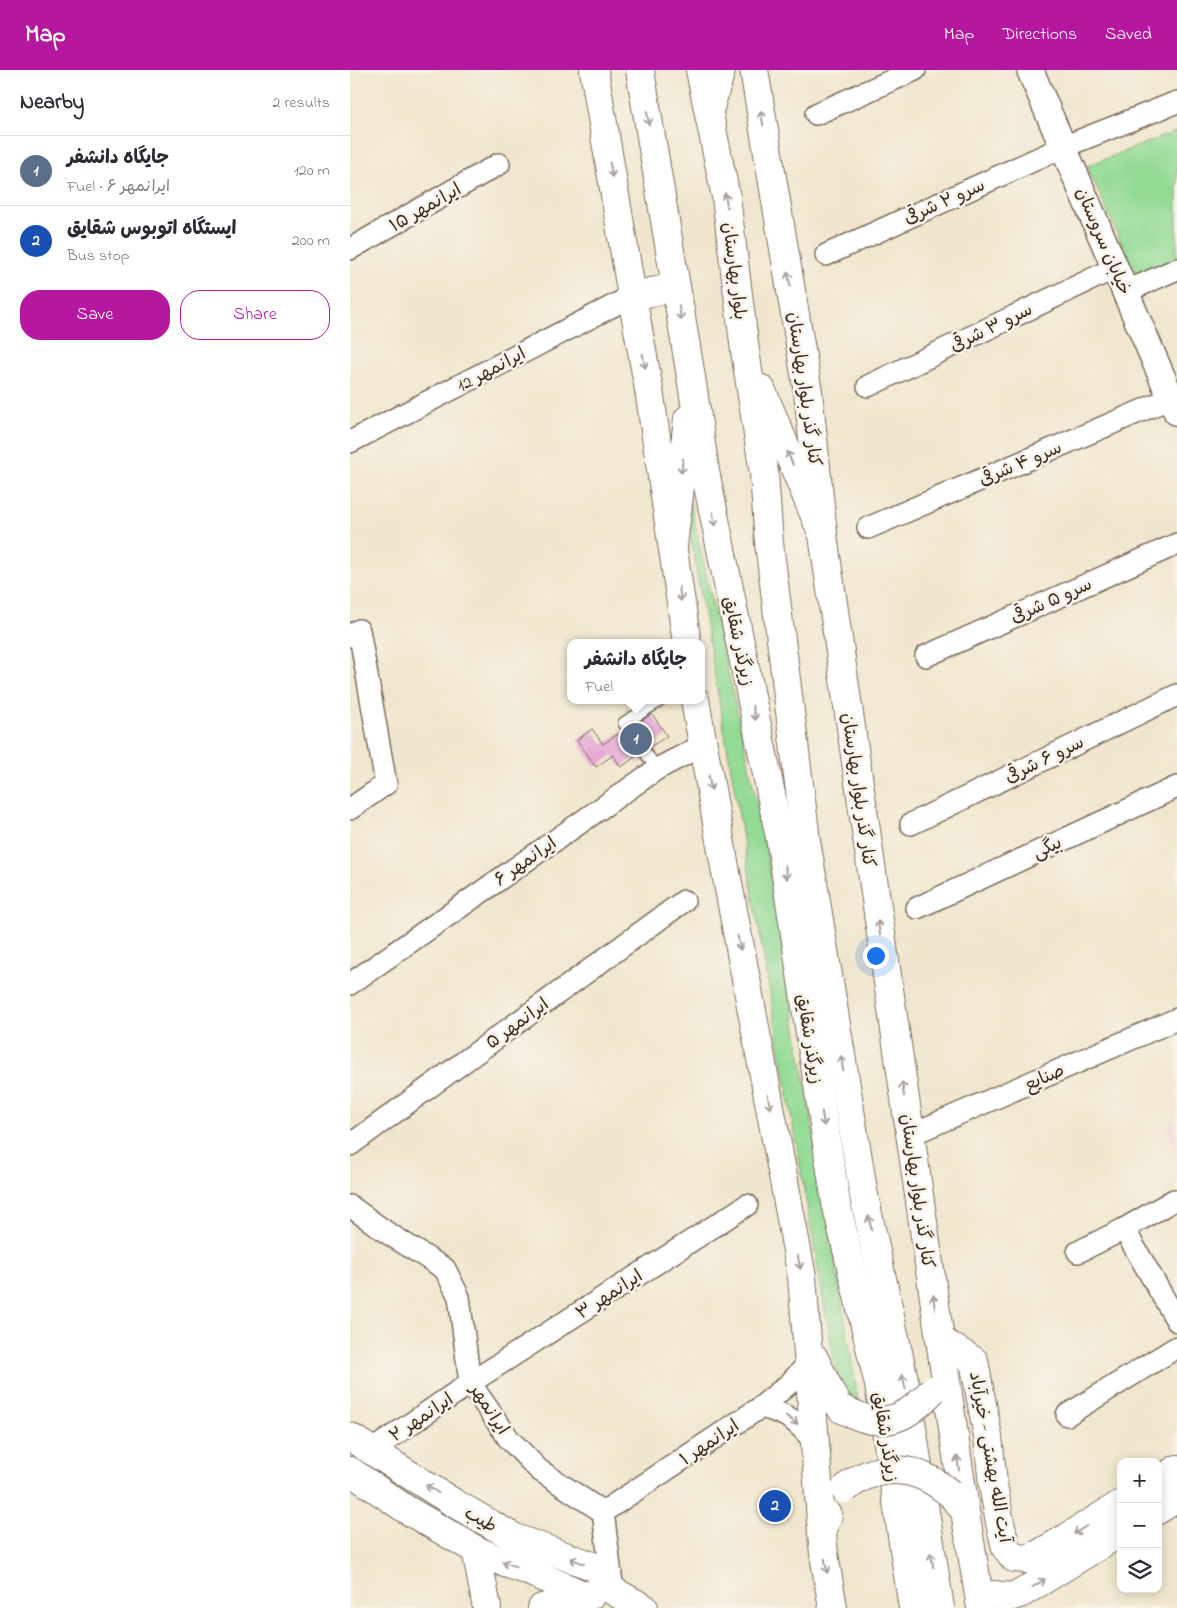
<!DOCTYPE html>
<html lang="en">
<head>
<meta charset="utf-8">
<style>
  :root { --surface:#fff; --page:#f2f2f3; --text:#2b2b33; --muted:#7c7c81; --line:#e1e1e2; --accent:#b5179e }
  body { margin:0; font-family:"Indie Flower","Playpen Sans Arabic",sans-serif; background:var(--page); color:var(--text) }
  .controls { position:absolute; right:15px; bottom:15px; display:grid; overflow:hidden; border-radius:10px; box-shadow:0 2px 12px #0003 }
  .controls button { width:45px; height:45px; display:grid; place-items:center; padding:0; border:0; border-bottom:1px solid var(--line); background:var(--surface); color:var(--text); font:25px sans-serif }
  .you { position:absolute; left:525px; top:885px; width:18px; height:18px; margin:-12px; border:4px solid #fff; border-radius:50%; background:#1a73e8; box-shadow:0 0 0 8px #1a73e833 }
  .badge { display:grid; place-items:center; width:32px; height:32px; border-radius:50%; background:var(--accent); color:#fff; font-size:16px; font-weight:700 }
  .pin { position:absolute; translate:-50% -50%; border:2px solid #fff; box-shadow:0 1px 5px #0006 }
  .popup { position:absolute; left:217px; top:569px; width:138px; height:65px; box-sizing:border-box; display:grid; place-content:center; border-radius:10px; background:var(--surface); filter:drop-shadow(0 1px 4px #0005); font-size:16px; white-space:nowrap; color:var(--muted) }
  .popup b { font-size:19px; color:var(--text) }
  .popup::after { content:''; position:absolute; left:50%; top:100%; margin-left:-10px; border:10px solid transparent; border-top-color:var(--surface) }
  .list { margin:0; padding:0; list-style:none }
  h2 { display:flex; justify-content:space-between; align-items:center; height:65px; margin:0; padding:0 20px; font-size:21px }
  h2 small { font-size:16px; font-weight:400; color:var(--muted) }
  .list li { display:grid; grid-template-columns:32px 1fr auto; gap:15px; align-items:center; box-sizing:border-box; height:70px; padding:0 20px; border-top:1px solid var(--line) }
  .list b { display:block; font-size:19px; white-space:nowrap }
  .list p { margin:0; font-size:16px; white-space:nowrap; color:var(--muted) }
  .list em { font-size:16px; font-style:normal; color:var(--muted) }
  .actions { display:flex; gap:10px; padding:15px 20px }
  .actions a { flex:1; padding:11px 0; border:1px solid var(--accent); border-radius:20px; text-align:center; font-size:18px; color:var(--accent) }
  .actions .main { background:var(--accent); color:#fff }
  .icon { flex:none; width:28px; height:28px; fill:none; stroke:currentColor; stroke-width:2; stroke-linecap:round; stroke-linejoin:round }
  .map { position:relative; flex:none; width:827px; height:1538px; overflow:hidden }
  header { display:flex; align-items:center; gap:30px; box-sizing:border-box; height:70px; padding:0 25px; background:var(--accent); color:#fff }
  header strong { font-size:24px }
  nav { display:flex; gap:28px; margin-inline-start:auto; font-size:18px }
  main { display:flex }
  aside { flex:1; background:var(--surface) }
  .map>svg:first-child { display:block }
  .built { fill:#f5cfdb }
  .green { fill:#93da94; stroke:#678259 }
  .building { fill:#e6aad5 }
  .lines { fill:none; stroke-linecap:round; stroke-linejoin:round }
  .service-casing { stroke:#7b6c5b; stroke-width:14 }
  .minor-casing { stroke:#7b6c5b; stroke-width:24 }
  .tertiary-casing { stroke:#7b6c5b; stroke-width:29 }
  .secondary-casing { stroke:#7b6c5b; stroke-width:30 }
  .primary-casing { stroke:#7b6c5b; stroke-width:30 }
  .service { stroke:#fff; stroke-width:11 }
  .minor { stroke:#fff; stroke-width:21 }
  .tertiary { stroke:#fff; stroke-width:26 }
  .secondary { stroke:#fff; stroke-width:28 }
  .primary { stroke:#fff; stroke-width:28 }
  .secondary-bridge-casing { stroke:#7b6c5b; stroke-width:30; stroke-linecap:butt }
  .secondary-bridge { stroke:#fff; stroke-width:28 }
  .oneway { stroke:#a79f9a }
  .labels { text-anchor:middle; stroke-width:5; stroke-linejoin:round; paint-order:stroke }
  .street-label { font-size:18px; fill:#3b2a1e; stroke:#f7f3e8 }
</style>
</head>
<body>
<header>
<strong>Map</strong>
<nav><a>Map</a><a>Directions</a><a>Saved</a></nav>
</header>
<main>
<aside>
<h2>Nearby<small>2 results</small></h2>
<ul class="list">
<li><span class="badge" style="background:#5c6f8a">1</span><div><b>جایگاه دانشفر</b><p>Fuel · ایرانمهر ۶</p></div><em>120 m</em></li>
<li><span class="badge" style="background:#1a4fb4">2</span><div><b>ایستگاه اتوبوس شقایق</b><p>Bus stop</p></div><em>200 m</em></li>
</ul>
<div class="actions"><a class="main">Save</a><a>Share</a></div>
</aside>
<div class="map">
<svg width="827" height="1538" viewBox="0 0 827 1538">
  <rect width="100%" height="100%" fill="#f7f3e8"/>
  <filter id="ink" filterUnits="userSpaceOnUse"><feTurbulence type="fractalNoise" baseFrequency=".02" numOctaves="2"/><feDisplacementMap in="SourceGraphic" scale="10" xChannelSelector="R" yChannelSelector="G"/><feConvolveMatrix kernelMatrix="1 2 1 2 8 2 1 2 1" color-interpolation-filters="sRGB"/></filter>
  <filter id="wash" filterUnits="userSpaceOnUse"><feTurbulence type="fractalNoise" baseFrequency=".0096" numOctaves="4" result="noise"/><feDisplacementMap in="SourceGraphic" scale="20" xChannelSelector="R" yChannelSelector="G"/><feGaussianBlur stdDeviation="1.12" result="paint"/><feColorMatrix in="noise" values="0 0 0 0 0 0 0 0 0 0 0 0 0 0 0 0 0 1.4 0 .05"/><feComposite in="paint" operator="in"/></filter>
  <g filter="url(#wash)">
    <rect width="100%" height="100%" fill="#f1e6cd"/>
    <polygon class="built" points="827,1051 827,1082 816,1057"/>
    <g class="green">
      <polygon points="827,61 827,190 787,208 737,96"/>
      <polygon points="334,429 339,429 397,685 418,791 508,1328 494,1324 485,1297"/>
    </g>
    <g id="blocks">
      <g class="building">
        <polygon points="302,644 317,666 300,677 285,655"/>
        <polygon points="242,659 253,674 271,662 288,685 271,697 263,685 246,697 227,670"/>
      </g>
    </g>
  </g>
  <g filter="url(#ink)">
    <use href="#blocks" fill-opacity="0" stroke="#7b6c5b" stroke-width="1"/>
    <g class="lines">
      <g class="service-casing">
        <polyline id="service" points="307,699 274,653 311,630"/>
      </g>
      <g class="minor-casing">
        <g id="minor">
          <polyline points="466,44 565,0"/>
          <polyline points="0,179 149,94"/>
          <polyline points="476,185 713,77 827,32"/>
          <polyline points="775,222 827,199"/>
          <polyline points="518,316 765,198"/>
          <polyline points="0,372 282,226"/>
          <polyline points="518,458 821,328"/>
          <polyline points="0,566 9,560 36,714 0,739"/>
          <polyline points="576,586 827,474"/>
          <polyline points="561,754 827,625"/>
          <polyline points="567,838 827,717"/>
          <polyline points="0,914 307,699 353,675"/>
          <polyline points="560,1065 827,949"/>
          <polyline points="0,1075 334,831"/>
          <polyline points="0,1136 36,1162 95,1199 109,1227 120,1313 159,1369 189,1400 253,1442 263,1521"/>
          <polyline points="774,1159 827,1251"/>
          <polyline points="728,1182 774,1159 824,1130"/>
          <path d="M411,1337C440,1345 447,1351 466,1374"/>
          <polyline points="717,1345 827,1277"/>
          <polyline points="21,1381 120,1313 397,1135"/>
          <polyline points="253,1442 411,1337 440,1313 458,1294"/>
        </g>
      </g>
      <g class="tertiary-casing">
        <polyline id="tertiary" points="680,0 827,342"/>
      </g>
      <g class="secondary-casing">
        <g id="secondary">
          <polyline points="244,0 282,226 299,320 337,573"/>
          <polyline points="404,0 458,322 474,472 615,1441"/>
          <polyline points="359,41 371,0"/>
          <polyline points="345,630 376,803 452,1207 472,1463"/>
          <polyline points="590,1270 624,1291 638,1367 643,1414 650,1453 656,1478 664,1488 676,1489 687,1485 718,1467 771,1434"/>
          <polyline points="464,1288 482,1325 492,1339"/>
          <polyline points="0,1367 104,1433 165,1468 245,1497 263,1521 294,1538"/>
          <polyline points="0,1401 57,1440 126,1480 155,1493 173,1499 236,1526"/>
          <polyline points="808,1411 827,1399"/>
          <polyline points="604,1428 615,1441 631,1538"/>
          <polyline points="808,1440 827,1428"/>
          <polyline points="478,1445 472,1463 474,1484 483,1538"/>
          <polyline points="126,1480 137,1538"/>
          <polyline points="644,1525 660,1527 672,1523 771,1462"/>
          <polyline points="192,1538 241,1525"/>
        </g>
      </g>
      <g class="primary-casing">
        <g id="primary">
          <polyline points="290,0 342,313 355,401 431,773 486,1133 529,1315 563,1538"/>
          <polyline points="350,0 376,127 395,281 414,403 419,473 456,770 514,1126 556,1319 590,1538"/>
          <polyline points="282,226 326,217"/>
          <polyline points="411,319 473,465"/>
          <polyline points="323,476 338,349"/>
        </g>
      </g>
      <use href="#service" class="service"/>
      <use href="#minor" class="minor"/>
      <use href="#tertiary" class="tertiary"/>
      <use href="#secondary" class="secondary"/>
      <use href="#primary" class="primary"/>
      <g class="secondary-bridge-casing">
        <g id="secondary-bridge">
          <path d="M492,1339C502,1343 512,1349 522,1350C548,1354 566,1338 583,1320"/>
          <path d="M495,1419C518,1398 551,1394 579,1409C587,1413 594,1419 601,1424"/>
        </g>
      </g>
      <use href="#secondary-bridge" class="secondary-bridge"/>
    </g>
    <defs><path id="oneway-shaft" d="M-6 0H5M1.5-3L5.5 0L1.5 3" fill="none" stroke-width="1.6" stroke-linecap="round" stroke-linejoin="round" transform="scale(1.25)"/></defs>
    <g class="oneway">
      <use href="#oneway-shaft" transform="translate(298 48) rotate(81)"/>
      <use href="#oneway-shaft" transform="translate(412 48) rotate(-99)"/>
      <use href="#oneway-shaft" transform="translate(261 100) rotate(81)"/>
      <use href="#oneway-shaft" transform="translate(376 130) rotate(-99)"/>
      <use href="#oneway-shaft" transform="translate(439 209) rotate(-100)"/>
      <use href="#oneway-shaft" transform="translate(330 243) rotate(81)"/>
      <use href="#oneway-shaft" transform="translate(294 291) rotate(79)"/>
      <use href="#oneway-shaft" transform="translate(440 388) rotate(-113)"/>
      <use href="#oneway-shaft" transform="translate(332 396) rotate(97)"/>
      <use href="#oneway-shaft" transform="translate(364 449) rotate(79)"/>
      <use href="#oneway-shaft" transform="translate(330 524) rotate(82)"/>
      <use href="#oneway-shaft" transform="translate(404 643) rotate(78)"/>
      <use href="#oneway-shaft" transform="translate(360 713) rotate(80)"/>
      <use href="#oneway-shaft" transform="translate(436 802) rotate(82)"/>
      <use href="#oneway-shaft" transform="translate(529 858) rotate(-98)"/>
      <use href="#oneway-shaft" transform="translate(389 873) rotate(79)"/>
      <use href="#oneway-shaft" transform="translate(492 993) rotate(-99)"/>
      <use href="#oneway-shaft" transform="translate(553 1019) rotate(-98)"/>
      <use href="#oneway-shaft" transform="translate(419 1032) rotate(79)"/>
      <use href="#oneway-shaft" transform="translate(473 1049) rotate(81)"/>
      <use href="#oneway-shaft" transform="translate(520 1153) rotate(-102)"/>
      <use href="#oneway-shaft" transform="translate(449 1192) rotate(79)"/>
      <use href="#oneway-shaft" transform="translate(584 1232) rotate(-98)"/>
      <use href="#oneway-shaft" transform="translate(554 1312) rotate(-102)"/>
      <use href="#oneway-shaft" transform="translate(442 1350) rotate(36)"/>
      <use href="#oneway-shaft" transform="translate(608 1393) rotate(-98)"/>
      <use href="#oneway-shaft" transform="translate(82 1419) rotate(-148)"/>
      <use href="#oneway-shaft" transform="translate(730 1460) rotate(148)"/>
      <use href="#oneway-shaft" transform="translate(582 1490) rotate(-100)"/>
      <use href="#oneway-shaft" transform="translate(227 1491) rotate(-160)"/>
      <use href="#oneway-shaft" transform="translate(159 1494) rotate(-160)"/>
      <use href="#oneway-shaft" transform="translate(476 1496) rotate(80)"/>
      <use href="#oneway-shaft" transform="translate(689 1513) rotate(-32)"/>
    </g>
  </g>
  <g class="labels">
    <g class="street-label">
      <text transform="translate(594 131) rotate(-24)" y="6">سرو ۲ شرقی</text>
      <text transform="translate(75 137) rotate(-30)" y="6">ایرانمهر ۱۵</text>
      <text transform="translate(754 171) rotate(67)" y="6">خیابان سروستان</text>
      <text transform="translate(385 201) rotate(83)" y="6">بلوار بهارستان</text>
      <text transform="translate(641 257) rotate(-26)" y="6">سرو ۳ شرقی</text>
      <text transform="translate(141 299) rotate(-28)" y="6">ایرانمهر 12</text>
      <text transform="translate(455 319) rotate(82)" y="6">کنار گذر بلوار بهارستان</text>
      <text transform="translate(670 393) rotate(-23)" y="6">سرو ۴ شرقی</text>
      <text transform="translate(701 530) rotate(-24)" y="6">سرو ۵ شرقی</text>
      <text transform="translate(389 571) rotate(78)" y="6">زیرگذر شقایق</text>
      <text transform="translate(694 689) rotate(-26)" y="6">سرو ۶ شرقی</text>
      <text transform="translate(509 720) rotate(82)" y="6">کنار گذر بلوار بهارستان</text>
      <text transform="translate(697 777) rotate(-25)" y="6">بیگی</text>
      <text transform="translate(175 791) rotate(-35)" y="6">ایرانمهر ۶</text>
      <text transform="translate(167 953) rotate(-36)" y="6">ایرانمهر ۵</text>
      <text transform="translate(460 969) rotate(81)" y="6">زیرگذر شقایق</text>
      <text transform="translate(694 1007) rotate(-24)" y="6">صنایع</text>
      <text transform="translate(568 1121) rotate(82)" y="6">کنار گذر بلوار بهارستان</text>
      <text transform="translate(259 1224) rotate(-33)" y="6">ایرانمهر ۳</text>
      <text transform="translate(140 1339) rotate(57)" y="6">ایرانمهر</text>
      <text transform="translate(71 1347) rotate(-34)" y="6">ایرانمهر ۲</text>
      <text transform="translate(536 1367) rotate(81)" y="6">زیرگذر شقایق</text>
      <text transform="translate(359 1372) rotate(-34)" y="6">ایرانمهر ۱</text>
      <text transform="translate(641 1387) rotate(80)" y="6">آیت الله بهشتی - خیرآباد</text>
      <text transform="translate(131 1449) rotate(30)" y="6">طیب</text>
    </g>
  </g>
</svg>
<div class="controls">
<button>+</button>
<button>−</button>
<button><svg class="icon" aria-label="layers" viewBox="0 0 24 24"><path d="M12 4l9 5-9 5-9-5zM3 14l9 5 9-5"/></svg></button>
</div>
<div class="you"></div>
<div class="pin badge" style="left:286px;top:669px;background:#5c6f8a">1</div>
<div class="popup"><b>جایگاه دانشفر</b>Fuel</div>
<div class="pin badge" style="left:425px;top:1436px;background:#1a4fb4">2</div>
</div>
</main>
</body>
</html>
